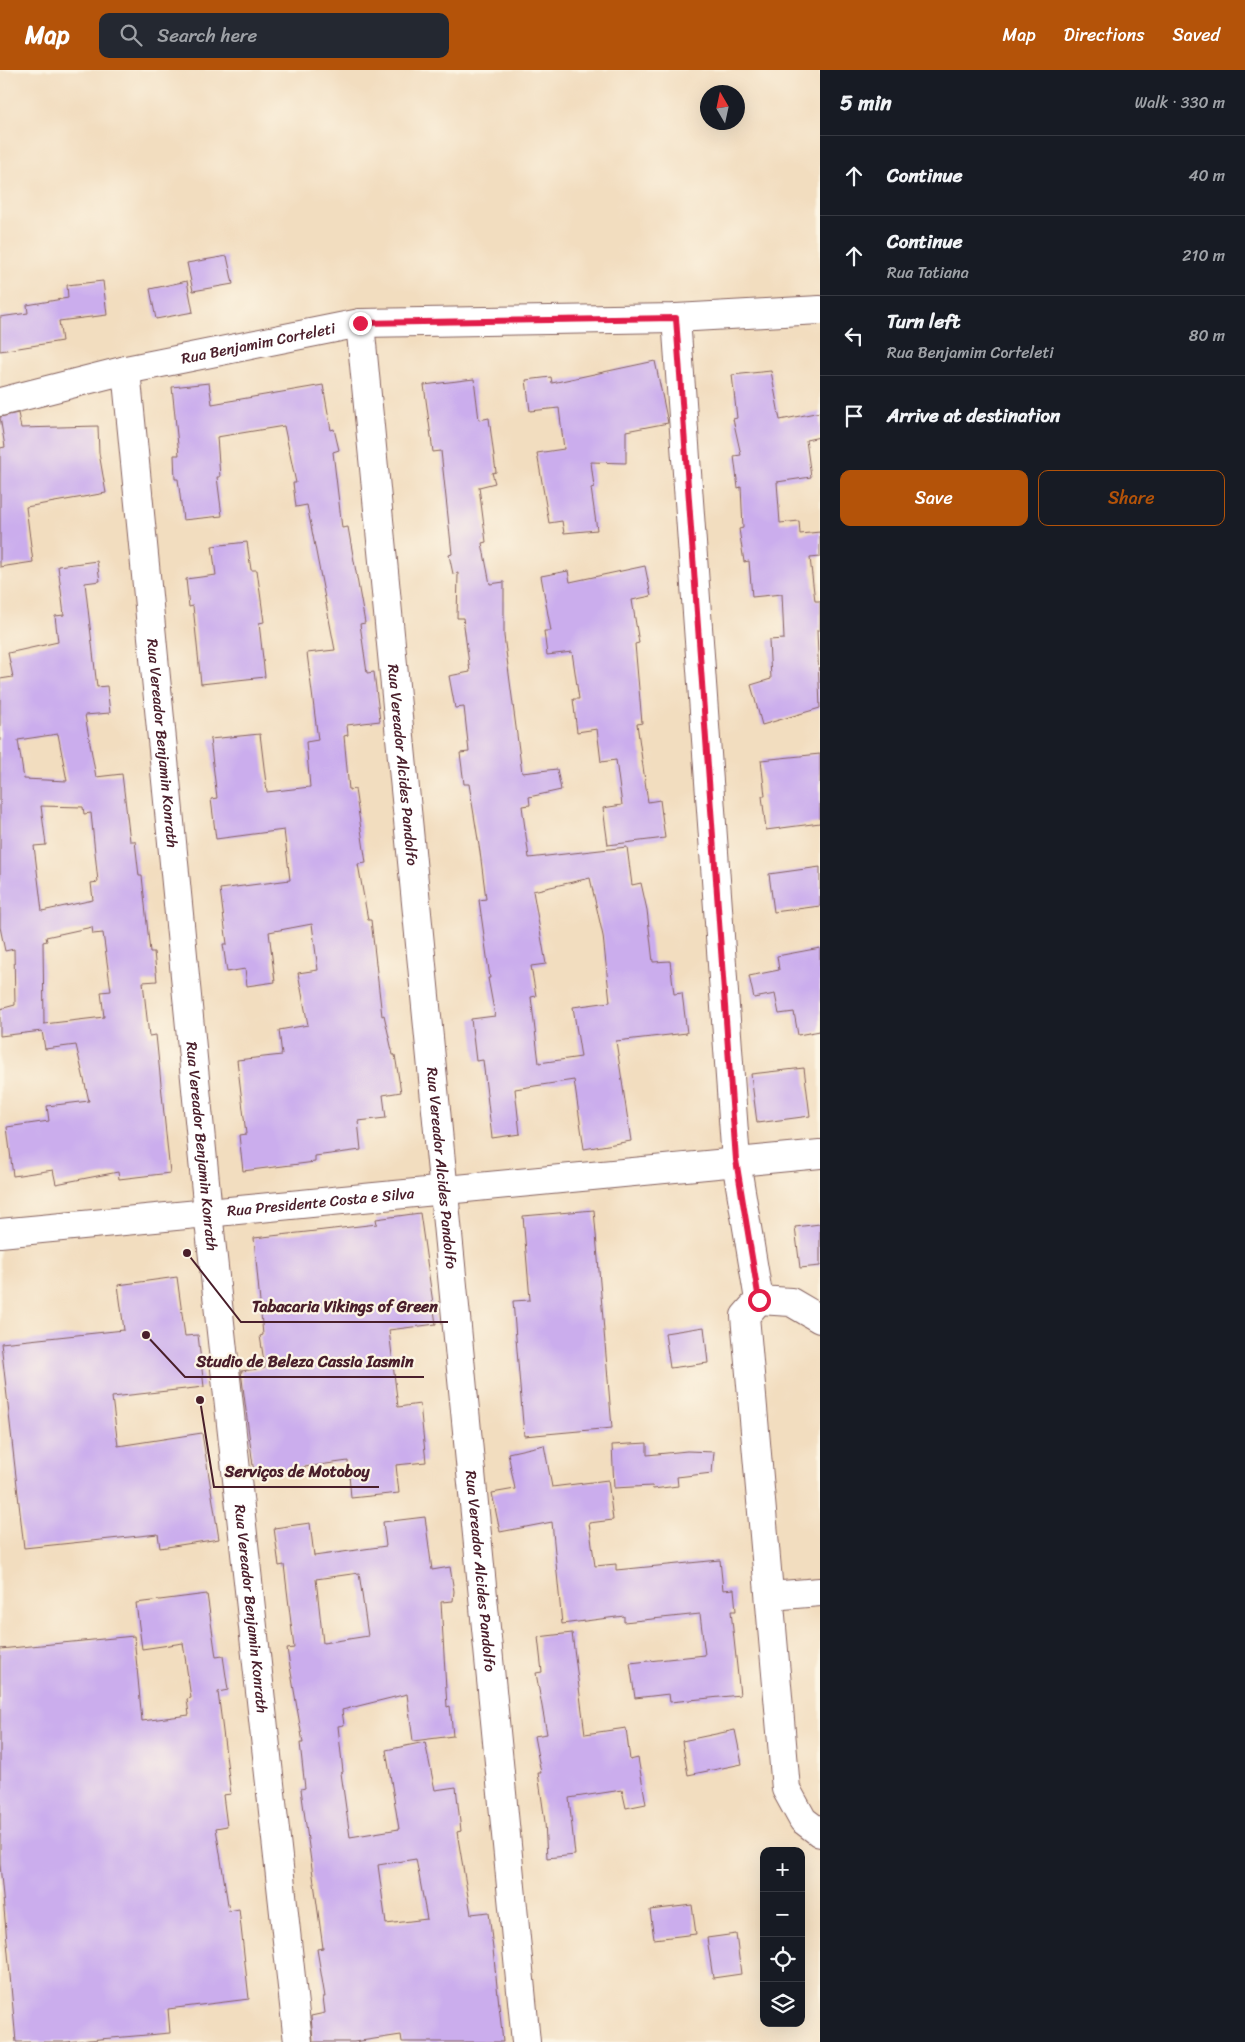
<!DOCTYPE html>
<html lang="en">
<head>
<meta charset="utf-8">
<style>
  :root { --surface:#171b24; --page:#242831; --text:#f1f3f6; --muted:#9ea1a6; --line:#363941; --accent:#b45309 }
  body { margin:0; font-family:Sriracha,sans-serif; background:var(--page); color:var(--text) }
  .controls { position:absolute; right:15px; bottom:15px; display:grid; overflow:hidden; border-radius:10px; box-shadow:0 5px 20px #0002 }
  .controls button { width:45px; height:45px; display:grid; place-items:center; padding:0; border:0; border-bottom:1px solid var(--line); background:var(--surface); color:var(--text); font:25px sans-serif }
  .compass { position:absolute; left:700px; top:15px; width:45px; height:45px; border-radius:50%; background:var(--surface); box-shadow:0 5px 20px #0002; rotate:351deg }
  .stop { position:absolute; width:15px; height:15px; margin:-11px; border:4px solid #e11d48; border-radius:50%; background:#fff }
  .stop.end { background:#e11d48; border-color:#fff; box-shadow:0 1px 5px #0008 }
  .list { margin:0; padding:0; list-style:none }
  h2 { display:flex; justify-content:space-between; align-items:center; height:65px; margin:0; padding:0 20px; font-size:21px }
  h2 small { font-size:16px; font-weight:400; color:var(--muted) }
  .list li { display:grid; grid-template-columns:32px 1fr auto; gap:15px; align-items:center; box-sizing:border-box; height:80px; padding:0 20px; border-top:1px solid var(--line) }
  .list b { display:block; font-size:19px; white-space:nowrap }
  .list p { margin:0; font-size:16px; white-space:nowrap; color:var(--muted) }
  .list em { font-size:16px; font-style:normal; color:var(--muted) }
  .actions { display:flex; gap:10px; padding:15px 20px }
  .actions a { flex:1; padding:11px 0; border:1px solid var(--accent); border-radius:10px; text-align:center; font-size:18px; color:var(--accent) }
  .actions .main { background:var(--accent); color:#fff }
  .icon { flex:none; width:28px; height:28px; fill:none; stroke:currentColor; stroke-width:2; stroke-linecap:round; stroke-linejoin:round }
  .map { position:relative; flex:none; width:820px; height:1972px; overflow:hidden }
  header { display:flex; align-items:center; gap:30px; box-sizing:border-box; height:70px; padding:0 25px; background:var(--accent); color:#fff }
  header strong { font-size:24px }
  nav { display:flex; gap:28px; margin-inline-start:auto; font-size:18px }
  .search { width:350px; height:45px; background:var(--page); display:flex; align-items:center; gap:12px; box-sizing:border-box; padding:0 18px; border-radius:10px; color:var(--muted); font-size:19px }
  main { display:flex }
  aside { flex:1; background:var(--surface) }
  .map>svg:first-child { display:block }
  .building { fill:#cbaded; fill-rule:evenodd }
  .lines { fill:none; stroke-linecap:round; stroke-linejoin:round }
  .minor-casing { stroke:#85625f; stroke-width:30 }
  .minor { stroke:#fff; stroke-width:28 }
  .route { stroke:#e11d48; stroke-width:6 }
  .labels { text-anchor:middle; stroke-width:4.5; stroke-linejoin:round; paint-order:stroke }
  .street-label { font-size:15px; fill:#4a1f2b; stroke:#fcf5e5 }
  .leader { fill:none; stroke:#4a1f2b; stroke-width:2 }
  .callout-dot { fill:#4a1f2b; stroke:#fcf5e5; stroke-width:2 }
  .callout-label { font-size:16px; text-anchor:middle; font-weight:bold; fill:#4a1f2b; stroke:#fcf5e5; stroke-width:4.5; stroke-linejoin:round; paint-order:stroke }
</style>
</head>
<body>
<header>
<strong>Map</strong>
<div class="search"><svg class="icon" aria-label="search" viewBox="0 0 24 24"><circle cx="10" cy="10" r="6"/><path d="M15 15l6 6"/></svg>Search here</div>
<nav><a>Map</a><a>Directions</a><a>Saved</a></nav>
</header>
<main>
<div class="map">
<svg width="820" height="1972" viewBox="0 0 820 1972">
  <rect width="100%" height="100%" fill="#fcf5e5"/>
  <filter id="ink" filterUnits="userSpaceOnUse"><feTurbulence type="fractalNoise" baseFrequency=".02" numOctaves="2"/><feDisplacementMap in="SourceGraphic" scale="10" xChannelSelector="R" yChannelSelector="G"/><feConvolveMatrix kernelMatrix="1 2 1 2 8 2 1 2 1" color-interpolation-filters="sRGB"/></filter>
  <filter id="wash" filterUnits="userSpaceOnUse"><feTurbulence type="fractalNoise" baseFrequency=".0096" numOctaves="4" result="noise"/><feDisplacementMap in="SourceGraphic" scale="20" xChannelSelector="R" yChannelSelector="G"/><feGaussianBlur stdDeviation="1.12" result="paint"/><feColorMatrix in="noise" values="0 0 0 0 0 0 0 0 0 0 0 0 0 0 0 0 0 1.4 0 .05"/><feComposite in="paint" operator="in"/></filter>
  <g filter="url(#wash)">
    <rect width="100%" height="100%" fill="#f2ddbf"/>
    <g id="blocks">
      <g class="building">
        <polygon points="227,186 233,214 193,221 187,193"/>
        <polygon points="103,211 107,245 59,251 62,271 0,281 0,247 28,243 27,235 68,228 67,215"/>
        <polygon points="187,211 193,242 156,249 150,219"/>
        <polygon points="655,291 668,353 626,361 626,393 591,392 594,417 591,418 597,460 564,463 562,451 549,453 537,383 564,379 559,338 530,341 526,310 551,307 552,313"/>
        <polygon points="771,301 780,350 820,342 820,367 806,370 811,407 777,412 780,453 799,451 800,464 820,462 820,487 810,488 815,531 820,531 820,560 817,560 820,638 762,655 751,615 771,609 769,570 784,569 782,524 752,527 749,491 744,492 739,459 743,458 741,417 738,418 734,386 741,385 733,349 737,348 732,305"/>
        <path d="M474,309L479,350L489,348L496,402L492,403L495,413L479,417L486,472L482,473L490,514L504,512V566L522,703L557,699L561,720L529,727L530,735L522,736L529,788L627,777L632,815L641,813L647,840L653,892L670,891L674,924L682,923L687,963L616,971L631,1071L584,1079L574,1010L515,1019L520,1064L492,1068L483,990L476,991L471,949L495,946L488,908H490L479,830L486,829L480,782L469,714H464L460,683L469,682L464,637L455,638L449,606L470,602L463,548H457L458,503L453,504L449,485L452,484L441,381L433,382L424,315ZM590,808L603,866L610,932L573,937L581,987L539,993L531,927L536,926L531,896L546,894L533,821Z"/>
        <polygon points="209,313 212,334 323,315 331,360 334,359 339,380 333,382 342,458 348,457 365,553 360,554 367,603 374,602 380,651 347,655 348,665 344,666 349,720 355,719 362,766 366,793 358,794 368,850 371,850 382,946 384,945 393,985 395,985 401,1022 383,1025 386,1048 358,1051 361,1080 315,1086 315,1092 243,1101 239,1065 246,1064 237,990 282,985 279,960 308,955 298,903 318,900 312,854 269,862 275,912 247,916 245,899 227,902 223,874 227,874 220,819 290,810 284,760 216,769 211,729 217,728 210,669 260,664 267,722 310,717 306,672 318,670 307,583 335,580 307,435 296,437 293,413 296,413 284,356 217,367 220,407 217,407 222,446 183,450 178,409 175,409 174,385 179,385 172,317"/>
        <polygon points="18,343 21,358 98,356 99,383 106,423 26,437 33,492 0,497 0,378 5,377 0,347"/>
        <polygon points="247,472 251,500 257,500 264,552 259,553 265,607 201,614 193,536 189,537 186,509 216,505 212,476"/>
        <path d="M97,491L100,511L85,513L97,617L107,616L110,643L85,645L96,707L122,704L130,771H135L139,806H142L150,882H154L157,911L143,912L149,966L156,965L170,1103L119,1109L118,1102L56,1114L53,1100L13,1106L7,1057L49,1051L47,1036L89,1031L76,975L45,979L42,961L0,966V939L15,935L14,879L5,881L0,857V609L13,607L8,583L58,572L55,546L64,545L58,496ZM58,664L67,711L24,709L18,670ZM41,736L83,737L84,744L91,743L98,812L91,813L93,830L42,841L34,776L46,775ZM92,857L93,864L103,863L111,921L101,922L104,947L44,954L43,872L47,871L46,867Z"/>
        <polygon points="645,496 651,526 632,530 639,573 635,574 642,653 637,654 648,732 660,730 665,768 608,775 603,738 622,735 616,690 601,692 597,659 577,662 573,629 579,629 572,582 547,585 544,561 551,561 541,506 568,501 570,512"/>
        <polygon points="820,684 820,753 766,760 762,726 765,726 761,690"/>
        <polygon points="820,797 820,836 774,842 769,804"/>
        <polygon points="820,878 820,961 798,965 794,942 779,944 775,924 754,928 749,906 779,900 777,886"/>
        <polygon points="804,998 810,1046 757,1053 751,1004"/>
        <polygon points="594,1140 612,1358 524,1366 513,1231 530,1230 523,1146"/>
        <polygon points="420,1143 436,1254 389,1260 398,1337 420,1334 426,1392 396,1395 399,1423 351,1428 348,1391 254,1404 241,1301 265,1298 260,1266 263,1265 254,1168 377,1154 376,1149"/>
        <polygon points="820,1154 820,1196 800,1198 795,1157"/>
        <polygon points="177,1207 185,1266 198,1265 204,1317 112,1327 118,1376 202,1363 219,1469 160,1478 158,1464 24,1478 1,1273 124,1260 118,1215"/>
        <polygon points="704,1257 708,1293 670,1298 665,1263"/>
        <polygon points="647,1373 647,1385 687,1381 714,1382 712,1403 677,1407 678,1416 653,1419 652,1416 614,1418 612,1375"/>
        <polygon points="544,1375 552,1417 608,1410 613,1450 589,1453 595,1496 616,1494 616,1500 720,1490 723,1520 734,1519 736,1541 731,1541 740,1625 670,1632 669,1624 635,1628 630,1593 705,1585 700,1544 624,1552 624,1546 562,1554 552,1452 500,1462 492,1423 515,1419 508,1383"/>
        <path d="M425,1447L432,1500L450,1497L454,1521L453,1531L441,1532L447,1637L450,1636L453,1666L413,1671L407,1624L342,1640L344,1655L338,1656L343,1702L341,1703L350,1767L399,1759L386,1680L425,1672L435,1720L456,1717L461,1761L457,1762L471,1844L489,1842L503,1972H402L401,1965L354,1972H313L311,1946L325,1943L323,1927H325L317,1879L323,1878L301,1719L305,1718L300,1673H303L287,1579L294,1578L284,1495L279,1496L274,1458L310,1453L314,1486L386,1476L383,1452ZM359,1503L368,1566L323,1573L316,1509ZM416,1789L427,1849L386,1854L378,1795Z"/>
        <polygon points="207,1524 216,1587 223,1586 228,1620 218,1622 231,1724 223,1725 227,1756 216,1758 229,1841 239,1839 249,1929 168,1939 170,1963 65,1972 16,1972 0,1794 0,1579 134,1566 142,1651 189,1645 187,1629 191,1628 183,1573 142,1579 136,1533"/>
        <polygon points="572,1563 585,1664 626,1658 630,1690 638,1688 646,1734 626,1738 622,1720 569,1728 575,1785 547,1788 545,1752 538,1703 541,1703 534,1666 547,1664 536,1603 542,1602 538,1567"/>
        <polygon points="735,1660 742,1694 688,1705 682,1671"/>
        <polygon points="692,1835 696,1864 654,1869 650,1840"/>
        <polygon points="736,1864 741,1904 713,1908 707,1868"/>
      </g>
    </g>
  </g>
  <g filter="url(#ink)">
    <use href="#blocks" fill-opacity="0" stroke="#85625f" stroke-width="1"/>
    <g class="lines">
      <g class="minor-casing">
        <g id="minor">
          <polyline points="676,248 736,1091 759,1230 745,1246 786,1719 803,1750 820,1763"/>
          <path id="s1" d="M360,253L526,1972"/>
          <path id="s2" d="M126,300L208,1142L298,1972"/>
          <path id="s3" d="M0,332L126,300L360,253L676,248L820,240"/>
          <path id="s4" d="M0,1163L820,1084"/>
          <polyline points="759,1230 791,1232 820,1249"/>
          <polyline points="770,1526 820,1522"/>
        </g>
      </g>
      <use href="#minor" class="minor"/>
    </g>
  </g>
  <g class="lines" filter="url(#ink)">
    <polyline class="route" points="360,253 676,248 736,1090 759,1230"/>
  </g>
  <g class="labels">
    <g class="street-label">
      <text dy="5" stroke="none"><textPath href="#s3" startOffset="265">Rua Benjamim Corteleti</textPath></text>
      <text dy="5" stroke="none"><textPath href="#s2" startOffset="375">Rua Vereador Benjamin Konrath</textPath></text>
      <text dy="5" stroke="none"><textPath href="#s1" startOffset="444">Rua Vereador Alcides Pandolfo</textPath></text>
      <text dy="5" stroke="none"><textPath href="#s2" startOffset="780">Rua Vereador Benjamin Konrath</textPath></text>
      <text dy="5" stroke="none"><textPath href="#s1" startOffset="849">Rua Vereador Alcides Pandolfo</textPath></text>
      <text dy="5" stroke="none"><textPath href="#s4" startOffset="322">Rua Presidente Costa e Silva</textPath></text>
      <text dy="5" stroke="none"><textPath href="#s1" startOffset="1254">Rua Vereador Alcides Pandolfo</textPath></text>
      <text dy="5" stroke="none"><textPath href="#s2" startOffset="1245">Rua Vereador Benjamin Konrath</textPath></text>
    </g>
  </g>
  <path class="leader" d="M187 1183L241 1252H448M146 1265L185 1307H424M200 1330L214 1417H379"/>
  <g class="callout-dot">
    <circle cx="187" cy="1183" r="5"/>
    <circle cx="146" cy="1265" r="5"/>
    <circle cx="200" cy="1330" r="5"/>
  </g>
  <g class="callout-label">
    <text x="345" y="1242">Tabacaria Vikings of Green</text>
    <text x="305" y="1297">Studio de Beleza Cassia Iasmin</text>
    <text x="297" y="1407">Serviços de Motoboy</text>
  </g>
</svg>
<div class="controls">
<button>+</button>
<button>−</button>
<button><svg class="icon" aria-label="locate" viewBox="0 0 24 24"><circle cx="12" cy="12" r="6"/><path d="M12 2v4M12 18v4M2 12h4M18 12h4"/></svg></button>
<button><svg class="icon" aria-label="layers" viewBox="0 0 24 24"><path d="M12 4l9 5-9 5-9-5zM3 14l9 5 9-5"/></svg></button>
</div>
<svg class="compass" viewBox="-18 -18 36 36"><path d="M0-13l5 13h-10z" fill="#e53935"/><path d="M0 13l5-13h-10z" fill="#9ea1a6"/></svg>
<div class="stop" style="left:759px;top:1230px"></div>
<div class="stop end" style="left:360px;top:253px"></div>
</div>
<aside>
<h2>5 min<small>Walk · 330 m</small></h2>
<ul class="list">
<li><svg class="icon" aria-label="ahead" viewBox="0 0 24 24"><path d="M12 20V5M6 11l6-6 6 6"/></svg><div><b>Continue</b></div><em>40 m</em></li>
<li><svg class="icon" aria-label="ahead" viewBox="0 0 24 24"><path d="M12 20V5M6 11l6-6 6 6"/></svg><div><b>Continue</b><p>Rua Tatiana</p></div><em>210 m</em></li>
<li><svg class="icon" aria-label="left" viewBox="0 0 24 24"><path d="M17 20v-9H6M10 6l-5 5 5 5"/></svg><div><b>Turn left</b><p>Rua Benjamim Corteleti</p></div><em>80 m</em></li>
<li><svg class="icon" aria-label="arrive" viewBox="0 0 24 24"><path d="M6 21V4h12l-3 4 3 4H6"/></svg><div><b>Arrive at destination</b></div></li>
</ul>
<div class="actions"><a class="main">Save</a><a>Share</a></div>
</aside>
</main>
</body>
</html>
